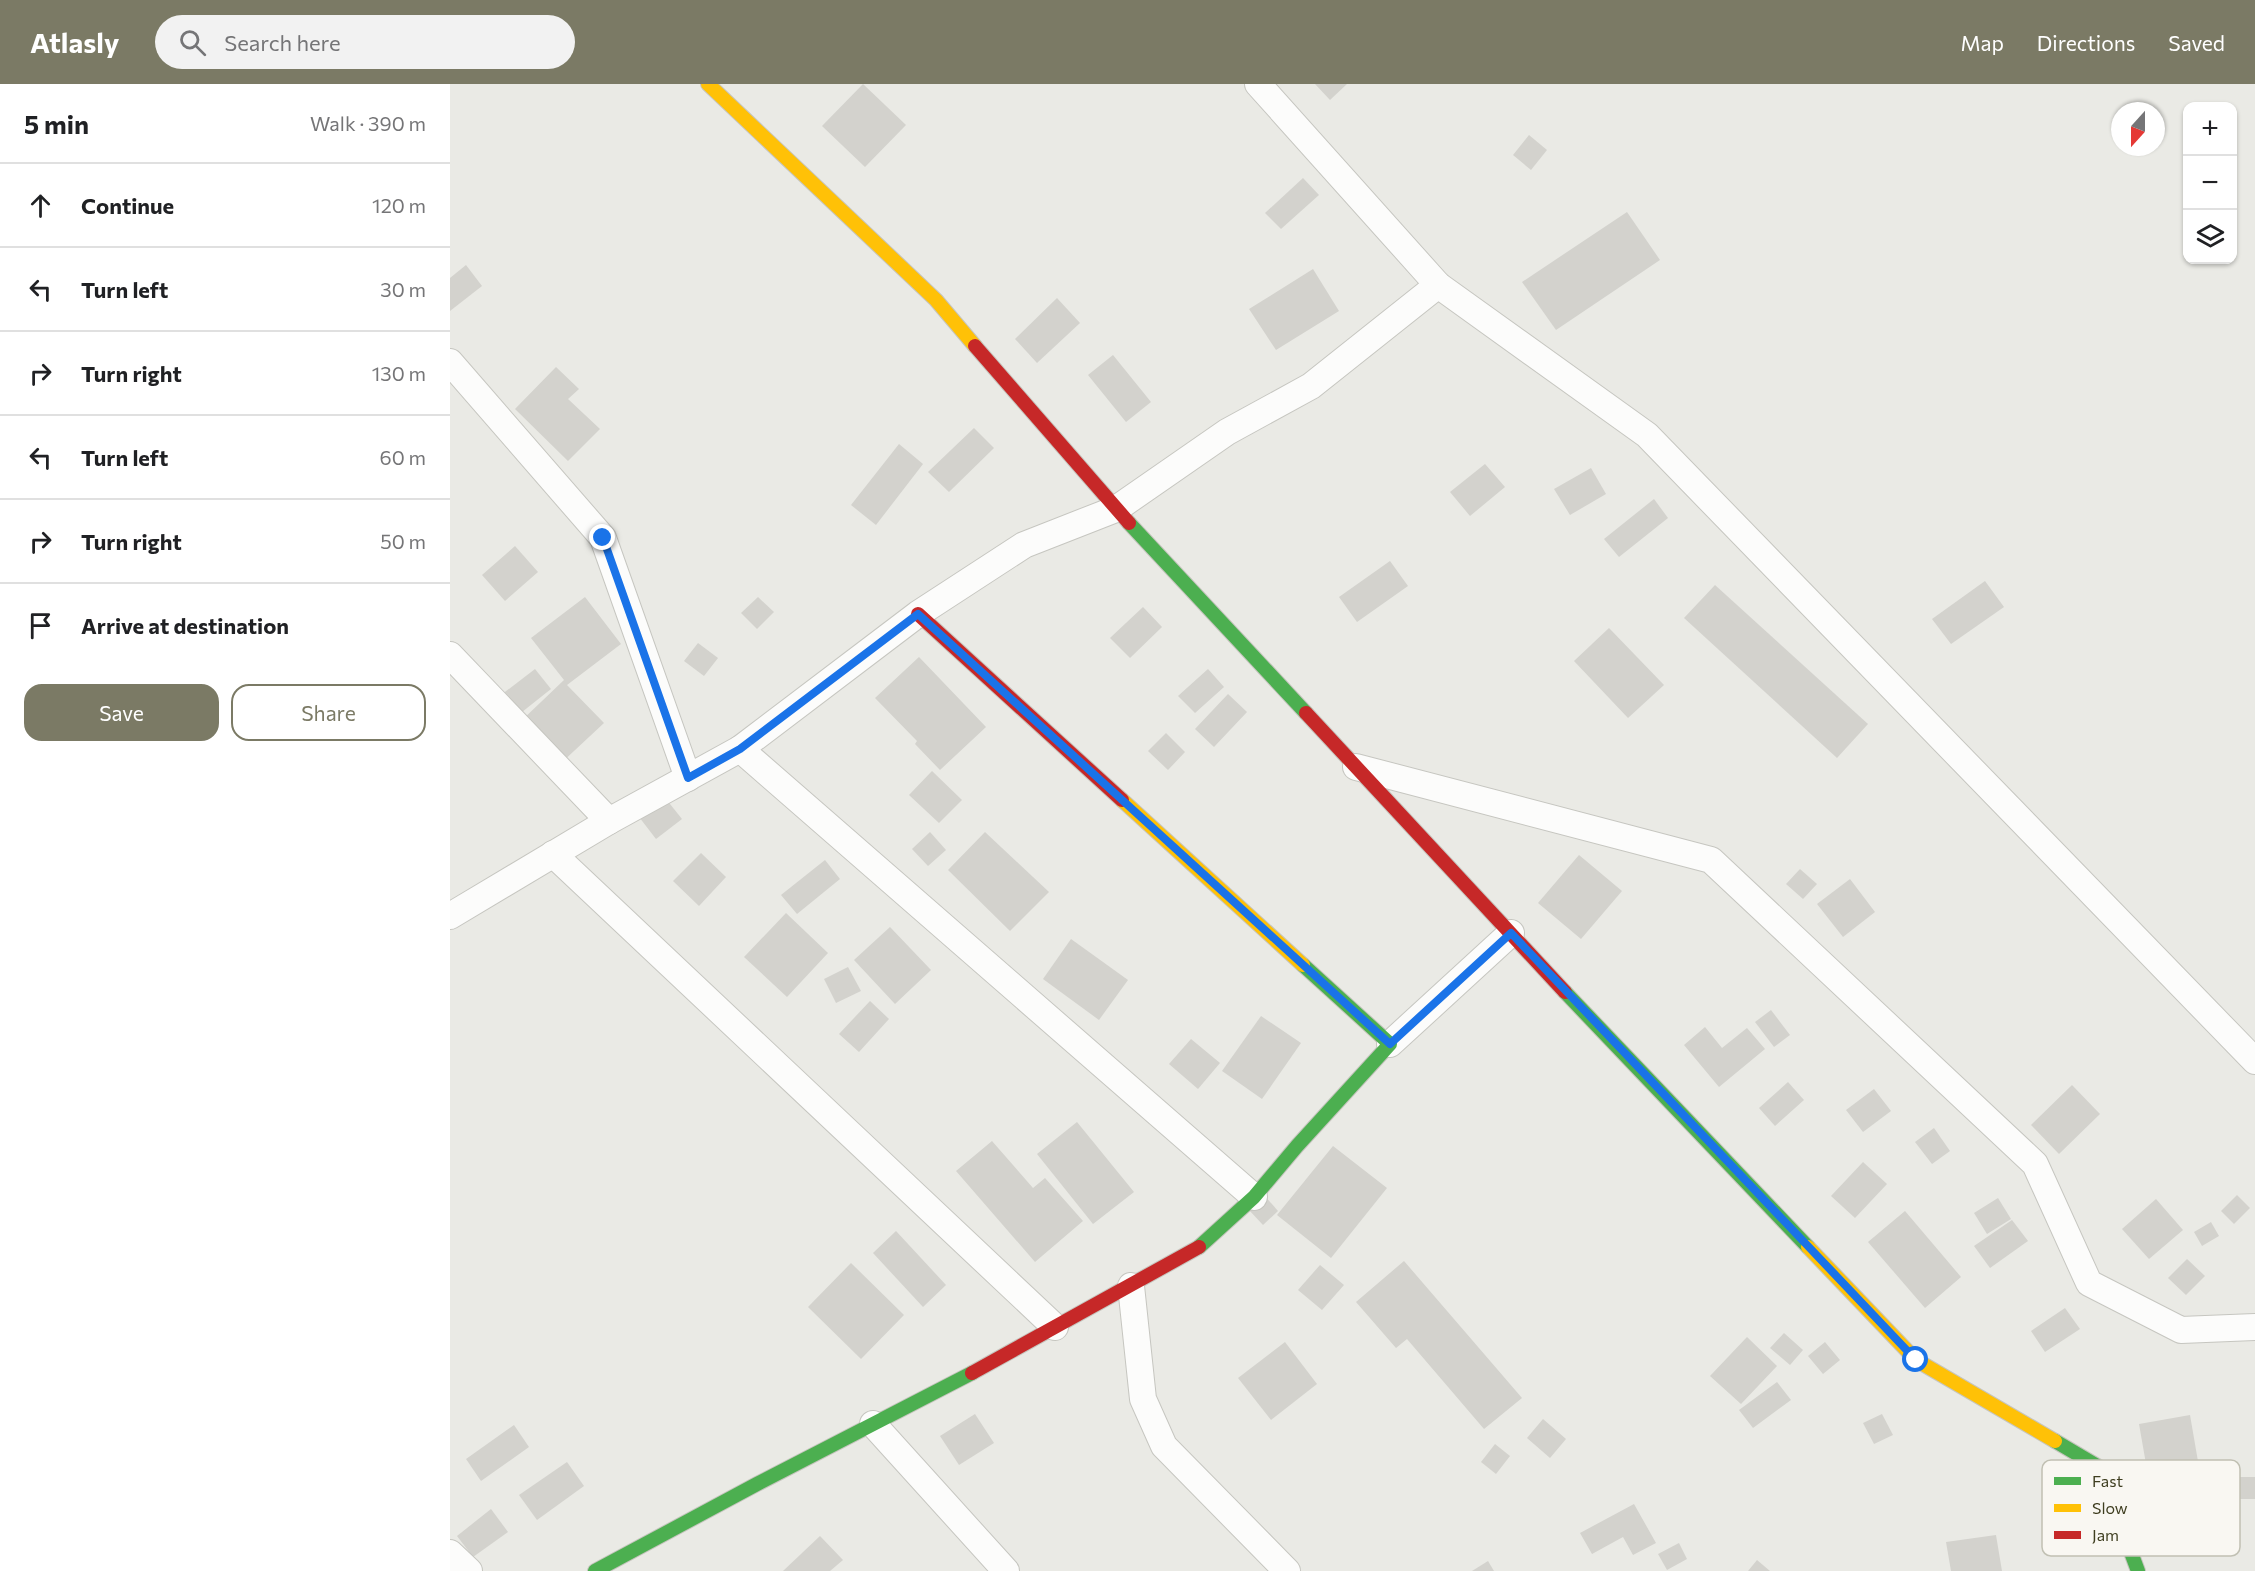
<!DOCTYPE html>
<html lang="en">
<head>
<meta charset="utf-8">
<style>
  :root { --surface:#fff; --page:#f2f2f2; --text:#202124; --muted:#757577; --line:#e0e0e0; --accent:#7b7a65 }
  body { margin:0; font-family:Commissioner,sans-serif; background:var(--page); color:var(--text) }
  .controls { position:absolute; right:18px; top:18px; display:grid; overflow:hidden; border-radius:12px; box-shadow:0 2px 4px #0004 }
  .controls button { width:54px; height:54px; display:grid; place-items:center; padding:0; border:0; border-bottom:2px solid var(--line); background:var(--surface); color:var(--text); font:30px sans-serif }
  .compass { position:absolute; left:1661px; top:18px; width:54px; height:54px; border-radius:50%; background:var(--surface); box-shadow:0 2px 4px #0004; rotate:201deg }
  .stop { position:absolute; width:18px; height:18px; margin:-14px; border:4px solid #1a73e8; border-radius:50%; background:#fff }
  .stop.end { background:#1a73e8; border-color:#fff; box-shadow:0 2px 6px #0008 }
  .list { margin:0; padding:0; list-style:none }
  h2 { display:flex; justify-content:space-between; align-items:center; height:78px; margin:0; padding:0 24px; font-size:26px }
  h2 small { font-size:20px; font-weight:400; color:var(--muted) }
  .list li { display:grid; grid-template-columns:39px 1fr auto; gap:18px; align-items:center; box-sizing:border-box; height:84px; padding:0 24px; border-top:2px solid var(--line) }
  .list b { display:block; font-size:22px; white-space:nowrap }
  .list em { font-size:20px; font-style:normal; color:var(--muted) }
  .actions { display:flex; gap:12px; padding:18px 24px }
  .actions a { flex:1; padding:14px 0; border:2px solid var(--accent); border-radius:18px; text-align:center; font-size:21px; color:var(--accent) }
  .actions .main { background:var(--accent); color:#fff }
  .icon { flex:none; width:33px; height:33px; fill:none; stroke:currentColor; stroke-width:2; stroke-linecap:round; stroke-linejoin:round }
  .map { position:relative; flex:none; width:1805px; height:1487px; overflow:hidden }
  header { display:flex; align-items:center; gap:36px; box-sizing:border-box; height:84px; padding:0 30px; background:var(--accent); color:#fff }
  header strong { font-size:28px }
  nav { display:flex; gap:33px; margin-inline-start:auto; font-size:21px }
  .search { width:420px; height:54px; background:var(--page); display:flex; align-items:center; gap:15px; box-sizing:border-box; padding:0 21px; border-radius:33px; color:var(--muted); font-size:22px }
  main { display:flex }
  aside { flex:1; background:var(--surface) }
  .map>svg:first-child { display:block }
  .building { fill:#d3d2cd }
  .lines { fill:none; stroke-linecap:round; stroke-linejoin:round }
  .street-casing { stroke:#c6c6c0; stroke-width:28 }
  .fast-casing { stroke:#c6c5be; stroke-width:16 }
  .slow-casing { stroke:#c6c5be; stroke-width:16 }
  .jam-casing { stroke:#c6c5be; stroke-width:16 }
  .street { stroke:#fcfcfb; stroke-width:26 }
  .fast { stroke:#4caf50; stroke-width:14 }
  .slow { stroke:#ffc107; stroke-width:14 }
  .jam { stroke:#c62828; stroke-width:14 }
  .route { stroke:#1a73e8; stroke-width:8 }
  .key { fill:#f9f7f2; stroke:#c1c0b3; stroke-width:1.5 }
  .key-label { font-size:16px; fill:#3f3e20 }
</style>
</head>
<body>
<header>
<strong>Atlasly</strong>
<div class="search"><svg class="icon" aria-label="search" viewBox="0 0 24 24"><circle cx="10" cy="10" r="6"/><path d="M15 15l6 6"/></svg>Search here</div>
<nav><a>Map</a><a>Directions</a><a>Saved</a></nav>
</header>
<main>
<aside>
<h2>5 min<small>Walk · 390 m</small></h2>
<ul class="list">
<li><svg class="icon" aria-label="ahead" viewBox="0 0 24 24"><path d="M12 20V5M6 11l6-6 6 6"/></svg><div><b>Continue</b></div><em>120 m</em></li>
<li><svg class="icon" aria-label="left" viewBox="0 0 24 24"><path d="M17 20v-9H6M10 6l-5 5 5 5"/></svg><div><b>Turn left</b></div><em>30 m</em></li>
<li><svg class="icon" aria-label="right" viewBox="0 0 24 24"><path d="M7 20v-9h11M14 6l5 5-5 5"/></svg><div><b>Turn right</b></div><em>130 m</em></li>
<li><svg class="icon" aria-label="left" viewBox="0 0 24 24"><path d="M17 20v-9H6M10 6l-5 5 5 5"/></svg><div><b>Turn left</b></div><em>60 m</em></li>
<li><svg class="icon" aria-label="right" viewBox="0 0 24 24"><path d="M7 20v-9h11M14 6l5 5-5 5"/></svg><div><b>Turn right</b></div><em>50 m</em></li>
<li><svg class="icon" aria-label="arrive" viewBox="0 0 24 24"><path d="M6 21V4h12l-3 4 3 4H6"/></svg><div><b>Arrive at destination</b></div></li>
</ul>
<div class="actions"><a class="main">Save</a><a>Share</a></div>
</aside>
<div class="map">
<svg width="1805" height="1487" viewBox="0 0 1805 1487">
  <rect width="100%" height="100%" fill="#eaeae5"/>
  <g class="building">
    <polygon points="413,0 456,41 415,83 372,42"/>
    <polygon points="865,0 897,0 880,16"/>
    <polygon points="1079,51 1097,66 1081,86 1063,71"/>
    <polygon points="853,94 869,111 831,145 815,129"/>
    <polygon points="1177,128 1210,176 1106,246 1072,198"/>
    <polygon points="16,181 32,202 0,227 0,194"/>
    <polygon points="863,185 889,227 826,266 799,225"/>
    <polygon points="607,214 630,239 587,279 565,255"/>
    <polygon points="663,271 701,318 676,338 638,291"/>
    <polygon points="106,283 129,305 118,315 150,345 118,377 65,325"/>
    <polygon points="524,344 544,364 499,408 478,388"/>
    <polygon points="449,360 473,380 426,441 401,421"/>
    <polygon points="1035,380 1055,403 1020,432 1000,408"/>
    <polygon points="1141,384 1156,410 1120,431 1104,405"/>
    <polygon points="1204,415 1218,434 1169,473 1154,455"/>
    <polygon points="65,462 88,488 55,517 32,491"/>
    <polygon points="940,477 958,502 907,538 889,513"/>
    <polygon points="1535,497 1554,523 1501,560 1482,535"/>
    <polygon points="1265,501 1418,640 1387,674 1234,534"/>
    <polygon points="135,513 171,560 117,601 154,639 109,681 69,639 114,596 81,554"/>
    <polygon points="308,513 324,528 307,545 291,529"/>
    <polygon points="693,523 712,543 680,574 660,554"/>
    <polygon points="1159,544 1214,601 1178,634 1124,577"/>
    <polygon points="248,559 268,574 254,592 234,577"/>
    <polygon points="469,573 536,643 490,686 465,660 467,657 425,614"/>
    <polygon points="85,585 101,605 67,632 51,611"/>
    <polygon points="758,585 774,603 745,629 728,612"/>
    <polygon points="778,610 797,628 764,663 745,645"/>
    <polygon points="716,649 735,668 718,686 698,667"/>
    <polygon points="482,687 512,716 489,739 459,711"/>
    <polygon points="212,710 232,735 206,755 186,729"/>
    <polygon points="480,748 496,766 478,782 462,765"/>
    <polygon points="535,748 599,808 560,847 498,786"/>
    <polygon points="251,769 276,793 249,822 223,797"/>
    <polygon points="1129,771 1172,807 1131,855 1088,819"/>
    <polygon points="375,776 390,795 347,830 331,811"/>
    <polygon points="1350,785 1367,800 1353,815 1336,800"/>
    <polygon points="1400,795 1425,828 1393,853 1367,820"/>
    <polygon points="336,829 378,869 337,913 294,873"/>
    <polygon points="440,843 481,886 445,920 404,876"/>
    <polygon points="621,855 678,896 649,936 593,895"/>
    <polygon points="398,883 411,907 386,919 374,895"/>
    <polygon points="420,917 439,935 409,968 389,950"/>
    <polygon points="1321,926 1340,951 1324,963 1305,938"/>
    <polygon points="811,932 851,959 812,1015 772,987"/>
    <polygon points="1255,943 1272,964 1297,944 1315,965 1269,1003 1234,961"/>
    <polygon points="741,955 770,979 748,1005 719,980"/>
    <polygon points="1338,998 1354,1016 1325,1042 1309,1024"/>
    <polygon points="1622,1001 1650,1030 1609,1070 1581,1041"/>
    <polygon points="1424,1005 1441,1027 1413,1048 1396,1026"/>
    <polygon points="627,1038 684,1108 643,1140 587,1070"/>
    <polygon points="1484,1044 1500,1067 1482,1080 1465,1058"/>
    <polygon points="542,1057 583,1104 595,1094 633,1137 585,1178 506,1087"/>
    <polygon points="883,1062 937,1104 881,1174 827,1131"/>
    <polygon points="1413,1078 1437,1100 1405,1134 1381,1112"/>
    <polygon points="814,1111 828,1127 813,1141 798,1125"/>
    <polygon points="1787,1111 1800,1124 1784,1140 1771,1127"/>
    <polygon points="1548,1114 1561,1135 1537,1150 1524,1129"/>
    <polygon points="1706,1115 1733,1146 1699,1175 1672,1145"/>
    <polygon points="1455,1127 1511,1193 1475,1224 1418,1158"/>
    <polygon points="1562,1136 1578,1157 1540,1184 1524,1162"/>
    <polygon points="1761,1138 1769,1152 1752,1162 1744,1148"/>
    <polygon points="446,1147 496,1201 473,1223 423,1169"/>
    <polygon points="1737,1175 1755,1192 1736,1211 1718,1194"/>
    <polygon points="954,1177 1072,1314 1034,1345 957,1255 946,1264 906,1218"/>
    <polygon points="401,1179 454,1231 411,1275 358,1223"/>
    <polygon points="870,1181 894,1201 872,1226 848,1206"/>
    <polygon points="1615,1224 1630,1245 1595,1268 1581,1247"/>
    <polygon points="1334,1249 1353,1266 1340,1281 1320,1264"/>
    <polygon points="1297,1253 1327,1282 1291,1320 1260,1292"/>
    <polygon points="835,1258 867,1300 821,1336 788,1294"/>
    <polygon points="1375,1258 1390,1276 1373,1290 1358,1272"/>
    <polygon points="1327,1298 1341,1316 1303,1344 1289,1326"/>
    <polygon points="525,1330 544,1359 509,1381 490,1352"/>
    <polygon points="1432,1330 1443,1351 1424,1360 1413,1339"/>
    <polygon points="1740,1331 1750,1389 1747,1389 1762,1425 1713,1445 1699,1408 1746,1389 1699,1397 1689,1340"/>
    <polygon points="1093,1335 1116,1355 1100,1374 1077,1354"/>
    <polygon points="64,1341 79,1363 31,1397 16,1375"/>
    <polygon points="1045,1360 1060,1372 1046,1390 1031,1378"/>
    <polygon points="117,1378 134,1402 87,1436 69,1411"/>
    <polygon points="1790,1393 1805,1393 1805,1415 1789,1415"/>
    <polygon points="1184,1420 1206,1459 1183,1471 1173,1453 1142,1470 1130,1449"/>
    <polygon points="41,1425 58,1448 23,1473 7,1452"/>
    <polygon points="1546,1451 1552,1487 1501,1487 1496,1458"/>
    <polygon points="370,1452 393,1476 380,1487 333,1487"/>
    <polygon points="1229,1459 1237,1475 1217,1486 1208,1470"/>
    <polygon points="1307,1476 1320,1487 1298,1487"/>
    <polygon points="1038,1477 1044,1487 1022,1487"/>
  </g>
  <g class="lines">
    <g class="street-casing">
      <g id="street">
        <polyline points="808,0 988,201 1197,351 1805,977"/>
        <polyline points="0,278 153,454 238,694"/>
        <polyline points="0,571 159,737"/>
        <polyline points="290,665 804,1113"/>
        <polyline points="906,683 1261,776 1585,1080 1639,1199 1731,1246 1805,1243"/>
        <polyline points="103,770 605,1243"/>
        <polyline points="0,832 159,737 290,665 468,530 574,461 666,425 777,348 861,302 988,201"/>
        <polyline points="940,960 1061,849"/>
        <polyline points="681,1202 693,1315 714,1362 837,1487"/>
        <polyline points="423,1340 556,1487"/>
        <polyline points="0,1469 19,1487"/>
      </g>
    </g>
    <g class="fast-casing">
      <g id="fast">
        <polyline points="679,439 856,629"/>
        <polyline points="1115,908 1358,1163"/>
        <polyline points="749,1163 804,1113 847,1062 940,960 853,881"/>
        <polyline points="1605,1357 1649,1383 1688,1487"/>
        <polyline points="145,1487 307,1400 522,1289"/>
      </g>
    </g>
    <g class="slow-casing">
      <g id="slow">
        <polyline points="258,0 486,216 525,262"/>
        <polyline points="672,716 853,881"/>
        <polyline points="1358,1163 1466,1276 1605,1357"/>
      </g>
    </g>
    <g class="jam-casing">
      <g id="jam">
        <polyline points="525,262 679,439"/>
        <polyline points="468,530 672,716"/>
        <polyline points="856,629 1115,908"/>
        <polyline points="522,1289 749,1163"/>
      </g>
    </g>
    <use href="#street" class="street"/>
    <use href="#fast" class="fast"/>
    <use href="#slow" class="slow"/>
    <use href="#jam" class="jam"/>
  </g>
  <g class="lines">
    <polyline class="route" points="153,454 238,694 290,665 468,530 940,960 1061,849 1466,1276"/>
  </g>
  <rect x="1592" y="1376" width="198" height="96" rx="9" class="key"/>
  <rect x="1604" y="1393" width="27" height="8" fill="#4caf50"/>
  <rect x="1604" y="1420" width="27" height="8" fill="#ffc107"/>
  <rect x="1604" y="1447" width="27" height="8" fill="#c62828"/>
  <g class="key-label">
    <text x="1642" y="1403">Fast</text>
    <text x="1642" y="1430">Slow</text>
    <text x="1642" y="1457">Jam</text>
  </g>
</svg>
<div class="controls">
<button>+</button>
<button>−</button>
<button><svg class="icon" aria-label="layers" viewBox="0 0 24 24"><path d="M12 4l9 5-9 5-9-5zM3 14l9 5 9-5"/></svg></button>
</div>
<svg class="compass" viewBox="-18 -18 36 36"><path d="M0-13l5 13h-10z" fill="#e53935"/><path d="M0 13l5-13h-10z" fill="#757577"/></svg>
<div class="stop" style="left:1466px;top:1276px"></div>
<div class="stop end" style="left:153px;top:454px"></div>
</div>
</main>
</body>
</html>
